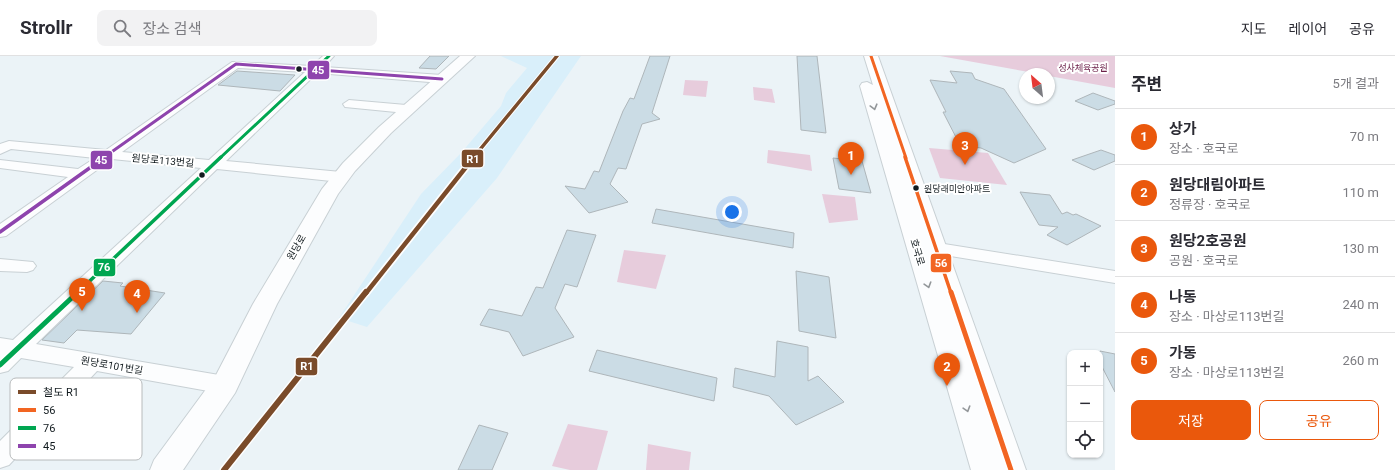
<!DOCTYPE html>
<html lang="ko">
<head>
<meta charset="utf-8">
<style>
  :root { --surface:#fff; --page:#f2f2f3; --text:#2b2b33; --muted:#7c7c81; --line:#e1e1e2; --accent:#ea580c }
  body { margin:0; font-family:Roboto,"Noto Sans KR",sans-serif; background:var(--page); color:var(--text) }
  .controls { position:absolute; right:12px; bottom:12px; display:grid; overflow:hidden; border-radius:8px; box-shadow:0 1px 3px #0004 }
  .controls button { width:36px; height:36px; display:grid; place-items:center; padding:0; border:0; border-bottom:1px solid var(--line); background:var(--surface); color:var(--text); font:20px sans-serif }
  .compass { position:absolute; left:1019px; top:12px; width:36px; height:36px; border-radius:50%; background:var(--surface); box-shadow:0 1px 3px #0004; rotate:332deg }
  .you { position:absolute; left:732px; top:156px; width:14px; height:14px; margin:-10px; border:3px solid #fff; border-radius:50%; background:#1a73e8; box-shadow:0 0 0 6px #1a73e833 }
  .badge { display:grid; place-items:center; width:26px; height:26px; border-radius:50%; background:var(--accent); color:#fff; font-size:13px; font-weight:700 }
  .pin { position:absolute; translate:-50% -33px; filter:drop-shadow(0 1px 2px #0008) }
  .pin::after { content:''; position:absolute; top:21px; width:14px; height:12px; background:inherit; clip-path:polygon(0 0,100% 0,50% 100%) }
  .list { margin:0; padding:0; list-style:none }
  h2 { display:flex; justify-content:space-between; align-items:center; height:52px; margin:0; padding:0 16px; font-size:17px }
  h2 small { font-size:13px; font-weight:400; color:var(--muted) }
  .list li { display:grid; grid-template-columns:26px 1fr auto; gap:12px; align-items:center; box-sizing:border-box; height:56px; padding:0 16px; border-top:1px solid var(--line) }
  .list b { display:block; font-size:15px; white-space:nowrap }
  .list p { margin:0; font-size:13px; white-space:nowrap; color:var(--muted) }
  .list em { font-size:13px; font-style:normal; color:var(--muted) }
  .actions { display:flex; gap:8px; padding:12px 16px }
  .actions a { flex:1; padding:9px 0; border:1px solid var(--accent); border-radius:8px; text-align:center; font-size:14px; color:var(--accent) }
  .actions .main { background:var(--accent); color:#fff }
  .icon { flex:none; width:22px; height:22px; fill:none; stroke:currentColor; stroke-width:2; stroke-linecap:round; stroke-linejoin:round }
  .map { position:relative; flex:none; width:1115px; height:414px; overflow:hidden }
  header { display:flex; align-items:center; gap:24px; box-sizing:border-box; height:56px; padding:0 20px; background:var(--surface); border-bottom:1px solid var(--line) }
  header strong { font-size:19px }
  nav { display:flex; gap:22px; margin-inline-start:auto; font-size:14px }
  .search { width:280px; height:36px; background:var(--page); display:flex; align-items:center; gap:10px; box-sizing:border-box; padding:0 14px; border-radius:8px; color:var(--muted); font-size:15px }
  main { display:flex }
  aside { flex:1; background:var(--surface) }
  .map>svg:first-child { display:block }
  .built { fill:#d9effa }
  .green { fill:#e7ccdc }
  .building { fill:#cbdce5; stroke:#aeb6ba }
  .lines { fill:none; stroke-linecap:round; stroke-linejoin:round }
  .minor-casing { stroke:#c8d0d4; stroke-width:2 }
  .secondary-casing { stroke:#c8d0d4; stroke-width:2 }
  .primary-casing { stroke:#c8d0d4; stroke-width:2 }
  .minor { fill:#fcfdfe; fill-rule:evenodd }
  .secondary { fill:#fcfdfe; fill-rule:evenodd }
  .primary { fill:#fcfdfe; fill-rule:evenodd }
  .bus-1-far2-casing { stroke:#fff; stroke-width:5 }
  .bus-1-far1-casing { stroke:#fff; stroke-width:6 }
  .bus-1-casing { stroke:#fff; stroke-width:8 }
  .bus-2-far2-casing { stroke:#fff; stroke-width:5 }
  .bus-2-far1-casing { stroke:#fff; stroke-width:6 }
  .bus-2-casing { stroke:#fff; stroke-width:8 }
  .bus-3-far1-casing { stroke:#fff; stroke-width:5 }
  .bus-3-casing { stroke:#fff; stroke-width:6 }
  .bus-1-far2 { stroke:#f26522; stroke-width:3 }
  .bus-1-far1 { stroke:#f26522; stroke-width:3.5 }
  .bus-1 { stroke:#f26522; stroke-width:5 }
  .bus-2-far2 { stroke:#00a651; stroke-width:3 }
  .bus-2-far1 { stroke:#00a651; stroke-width:3.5 }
  .bus-2 { stroke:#00a651; stroke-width:5 }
  .bus-3-far1 { stroke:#8e44ad; stroke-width:3 }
  .bus-3 { stroke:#8e44ad; stroke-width:3.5 }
  .rail-1-far2-casing { stroke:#fff; stroke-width:5.5 }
  .rail-1-far1-casing { stroke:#fff; stroke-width:8 }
  .rail-1-casing { stroke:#fff; stroke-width:9 }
  .rail-1-far2 { stroke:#7a4b2a; stroke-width:3.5 }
  .rail-1-far1 { stroke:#7a4b2a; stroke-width:4.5 }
  .rail-1 { stroke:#7a4b2a; stroke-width:6 }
  .oneway { stroke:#93979a }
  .bus-dot { fill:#121b1f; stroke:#fff; stroke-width:1.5 }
  .labels { text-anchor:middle; stroke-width:4; stroke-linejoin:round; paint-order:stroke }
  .far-park-label { font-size:9px; fill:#6c2049; stroke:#fff }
  .bus-label { font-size:9px; fill:#121b1f; stroke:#fff; text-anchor:start }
  .street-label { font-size:10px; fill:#121b1f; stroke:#fff }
  .key { fill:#fff; stroke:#b8bbbc; stroke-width:1 }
  .key-label { font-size:11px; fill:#121b1f }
  .line-badge { stroke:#fff; stroke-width:1.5 }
  .badge-label { font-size:11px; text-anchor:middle; font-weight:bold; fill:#fff }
</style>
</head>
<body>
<header>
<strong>Strollr</strong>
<div class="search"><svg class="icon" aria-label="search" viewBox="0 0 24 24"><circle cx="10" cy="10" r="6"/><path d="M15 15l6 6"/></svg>장소 검색</div>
<nav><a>지도</a><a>레이어</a><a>공유</a></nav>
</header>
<main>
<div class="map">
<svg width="1115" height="414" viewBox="0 0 1115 414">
  <rect width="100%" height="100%" fill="#ebf3f7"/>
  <polygon class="built" points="501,0 581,0 497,122 367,271 339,262 421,138 461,97 501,50 506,37 527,12"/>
  <g class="green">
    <polygon points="940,0 1115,0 1115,32 1049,20 1049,18 1040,18"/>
    <polygon points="685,24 708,25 706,41 683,39"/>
    <polygon points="753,31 772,33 775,47 754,44"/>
    <polygon points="929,92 988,97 1007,129 940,122"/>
    <polygon points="768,94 810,99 812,115 767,107"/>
    <polygon points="822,138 855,141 858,164 829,167"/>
    <polygon points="624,194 666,199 656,233 617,226"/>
    <polygon points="568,368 608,375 597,414 570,414 552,410"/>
    <polygon points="648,388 691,396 689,414 646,414"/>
  </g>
  <g class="building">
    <polygon points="430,0 449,0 436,13 419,12"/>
    <polygon points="650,0 670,0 652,57 660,63 642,68 626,113 618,112 610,128 628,146 589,157 565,130 585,133 594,115 599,116 623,55 630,42 634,43"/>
    <polygon points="797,0 817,0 826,77 801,74"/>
    <polygon points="237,15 295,19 280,35 218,29"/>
    <polygon points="950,15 972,17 975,23 1004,33 1046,93 1014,107 981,92 960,89 943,56 946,56 930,24 957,27"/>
    <polygon points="1093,37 1115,45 1115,48 1098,54 1075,45"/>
    <polygon points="1101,94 1115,99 1115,105 1094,114 1072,104"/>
    <polygon points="833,102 862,105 871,137 839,133"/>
    <polygon points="1020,136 1050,139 1062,158 1067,156 1073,159 1076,158 1101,170 1067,189 1047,179 1058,171 1039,169"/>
    <polygon points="656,153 794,177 793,192 652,167"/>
    <polygon points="567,174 596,179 577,231 565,228 555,252 574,281 523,300 509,276 480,269 489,253 522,260 536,231 543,232"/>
    <polygon points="796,215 829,221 836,282 799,275"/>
    <polygon points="103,225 123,227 120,230 165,237 131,278 77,274 64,287 42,284"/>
    <polygon points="777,285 808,291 808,325 818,320 844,346 796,369 769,340 733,331 735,312 775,321"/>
    <polygon points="597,294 717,322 714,345 589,315"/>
    <polygon points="1100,295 1115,298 1115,336 1100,307"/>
    <polygon points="479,369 508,377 492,414 458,414"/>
  </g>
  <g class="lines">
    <g class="minor-casing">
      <g id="minor">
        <path d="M323,0H334L324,11L442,19L448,23L442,27L317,17L226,105L341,116L346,118L349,121L346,124L341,126L217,113L36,288L225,320L233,323L236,329L233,335L225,338L97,315L9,409L0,412V385L74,311L21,302L8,315L0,317V282L13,284L201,112L112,103L6,180L0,181V168L68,121L0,112V104L78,113L95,102L11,93L0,98V88L9,85L106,94L232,6L312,10ZM238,12L305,16L209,104L122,96Z"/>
        <polygon points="349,44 406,49 412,53 406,57 345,51 343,48"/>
        <polygon points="938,187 1115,215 1115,227 932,197 929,193 932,189"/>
        <polygon points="0,203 33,206 36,210 33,214 27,216 0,215"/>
      </g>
    </g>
    <g class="secondary-casing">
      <polygon id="secondary" points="460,0 475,0 391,77 355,115 338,138 277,248 235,337 183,414 150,414 154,404 215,321 253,248 322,133 343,107 379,71"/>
    </g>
    <g class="primary-casing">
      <polygon id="primary" points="864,0 878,0 1026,414 971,414 860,30 862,27 867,26 873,29"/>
    </g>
    <use href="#minor" class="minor"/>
    <use href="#secondary" class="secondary"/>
    <use href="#primary" class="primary"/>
    <g class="bus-1-far2-casing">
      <polyline id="bus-1-far2" points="871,0 906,102"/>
    </g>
    <g class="bus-1-far1-casing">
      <polyline id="bus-1-far1" points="905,101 951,237"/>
    </g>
    <g class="bus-1-casing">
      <polyline id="bus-1" points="951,236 1011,414"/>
    </g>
    <g class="bus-2-far2-casing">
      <polyline id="bus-2-far2" points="220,102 329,0"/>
    </g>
    <g class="bus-2-far1-casing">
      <polyline id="bus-2-far1" points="77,237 221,101"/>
    </g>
    <g class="bus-2-casing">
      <polyline id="bus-2" points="0,309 78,236"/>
    </g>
    <g class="bus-3-far1-casing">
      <polyline id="bus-3-far1" points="103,102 236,8 442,23"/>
    </g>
    <g class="bus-3-casing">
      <polyline id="bus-3" points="0,176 105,101"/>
    </g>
    <use href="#bus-1-far2" class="bus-1-far2"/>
    <use href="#bus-1-far1" class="bus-1-far1"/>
    <use href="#bus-1" class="bus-1"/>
    <use href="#bus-2-far2" class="bus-2-far2"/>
    <use href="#bus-2-far1" class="bus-2-far1"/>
    <use href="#bus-2" class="bus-2"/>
    <use href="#bus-3-far1" class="bus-3-far1"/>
    <use href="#bus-3" class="bus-3"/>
    <g class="rail-1-far2-casing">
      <polyline id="rail-1-far2" points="473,102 557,0"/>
    </g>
    <g class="rail-1-far1-casing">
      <polyline id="rail-1-far1" points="366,237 474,101"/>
    </g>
    <g class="rail-1-casing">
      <polyline id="rail-1" points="224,414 366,236"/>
    </g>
    <use href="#rail-1-far2" class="rail-1-far2"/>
    <use href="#rail-1-far1" class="rail-1-far1"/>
    <use href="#rail-1" class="rail-1"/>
  </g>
  <defs><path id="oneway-chevron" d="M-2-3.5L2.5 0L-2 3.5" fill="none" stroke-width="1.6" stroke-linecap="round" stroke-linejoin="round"/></defs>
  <g class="oneway">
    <use href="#oneway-chevron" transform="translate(874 51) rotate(75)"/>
    <use href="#oneway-chevron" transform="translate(928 229) rotate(73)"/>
    <use href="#oneway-chevron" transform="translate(967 353) rotate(73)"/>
  </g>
  <g class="bus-dot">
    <circle cx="299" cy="13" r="3.5"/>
    <circle cx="202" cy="119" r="3.5"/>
    <circle cx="916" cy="132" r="3.5"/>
  </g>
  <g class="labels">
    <g class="far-park-label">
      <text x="1083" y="15">성사체육공원</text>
    </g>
    <g class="bus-label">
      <text x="924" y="136">원당래미안아파트</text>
    </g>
    <g class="street-label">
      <text transform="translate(163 104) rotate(5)" y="4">원당로113번길</text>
      <text transform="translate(296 191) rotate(-60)" y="4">원당로</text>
      <text transform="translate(918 196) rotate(73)" y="4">호국로</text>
      <text transform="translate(112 309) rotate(10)" y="4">원당로101번길</text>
    </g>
  </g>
  <rect x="10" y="322" width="132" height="82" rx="6" class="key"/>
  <rect x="18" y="334" width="18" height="4" fill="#7a4b2a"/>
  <rect x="18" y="352" width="18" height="4" fill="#f26522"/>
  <rect x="18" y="370" width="18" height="4" fill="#00a651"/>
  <rect x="18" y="388" width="18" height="4" fill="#8e44ad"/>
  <g class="key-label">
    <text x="43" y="340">철도 R1</text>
    <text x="43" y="358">56</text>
    <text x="43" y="376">76</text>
    <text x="43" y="394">45</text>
  </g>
  <g class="line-badge">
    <rect x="307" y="4" width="23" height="20" rx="4" fill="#8e44ad"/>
    <rect x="461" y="93" width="23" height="19" rx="4" fill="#7a4b2a"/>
    <rect x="90" y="94" width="23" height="20" rx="4" fill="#8e44ad"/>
    <rect x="930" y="197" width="22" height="20" rx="4" fill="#f26522"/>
    <rect x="93" y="202" width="23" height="19" rx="4" fill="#00a651"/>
    <rect x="295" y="301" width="23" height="19" rx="4" fill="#7a4b2a"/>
  </g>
  <g class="badge-label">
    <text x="318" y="18">45</text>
    <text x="473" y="107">R1</text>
    <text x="101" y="108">45</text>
    <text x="941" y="211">56</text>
    <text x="104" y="215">76</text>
    <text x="307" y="314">R1</text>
  </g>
</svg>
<div class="controls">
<button>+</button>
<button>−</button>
<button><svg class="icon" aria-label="locate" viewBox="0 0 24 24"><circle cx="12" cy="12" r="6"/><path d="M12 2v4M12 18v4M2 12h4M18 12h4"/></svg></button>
</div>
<svg class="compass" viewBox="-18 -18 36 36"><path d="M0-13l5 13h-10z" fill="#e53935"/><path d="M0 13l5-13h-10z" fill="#7c7c81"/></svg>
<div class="you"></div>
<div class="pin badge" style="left:851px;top:119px">1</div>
<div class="pin badge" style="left:947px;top:330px">2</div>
<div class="pin badge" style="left:965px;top:109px">3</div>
<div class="pin badge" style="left:137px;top:257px">4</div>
<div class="pin badge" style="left:82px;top:255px">5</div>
</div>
<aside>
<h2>주변<small>5개 결과</small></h2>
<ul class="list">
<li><span class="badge">1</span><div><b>상가</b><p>장소 · 호국로</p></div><em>70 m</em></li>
<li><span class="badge">2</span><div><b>원당대림아파트</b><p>정류장 · 호국로</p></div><em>110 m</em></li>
<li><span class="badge">3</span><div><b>원당2호공원</b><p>공원 · 호국로</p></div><em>130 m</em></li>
<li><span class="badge">4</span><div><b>나동</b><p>장소 · 마상로113번길</p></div><em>240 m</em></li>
<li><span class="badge">5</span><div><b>가동</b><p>장소 · 마상로113번길</p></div><em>260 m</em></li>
</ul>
<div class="actions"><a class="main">저장</a><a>공유</a></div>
</aside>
</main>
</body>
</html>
